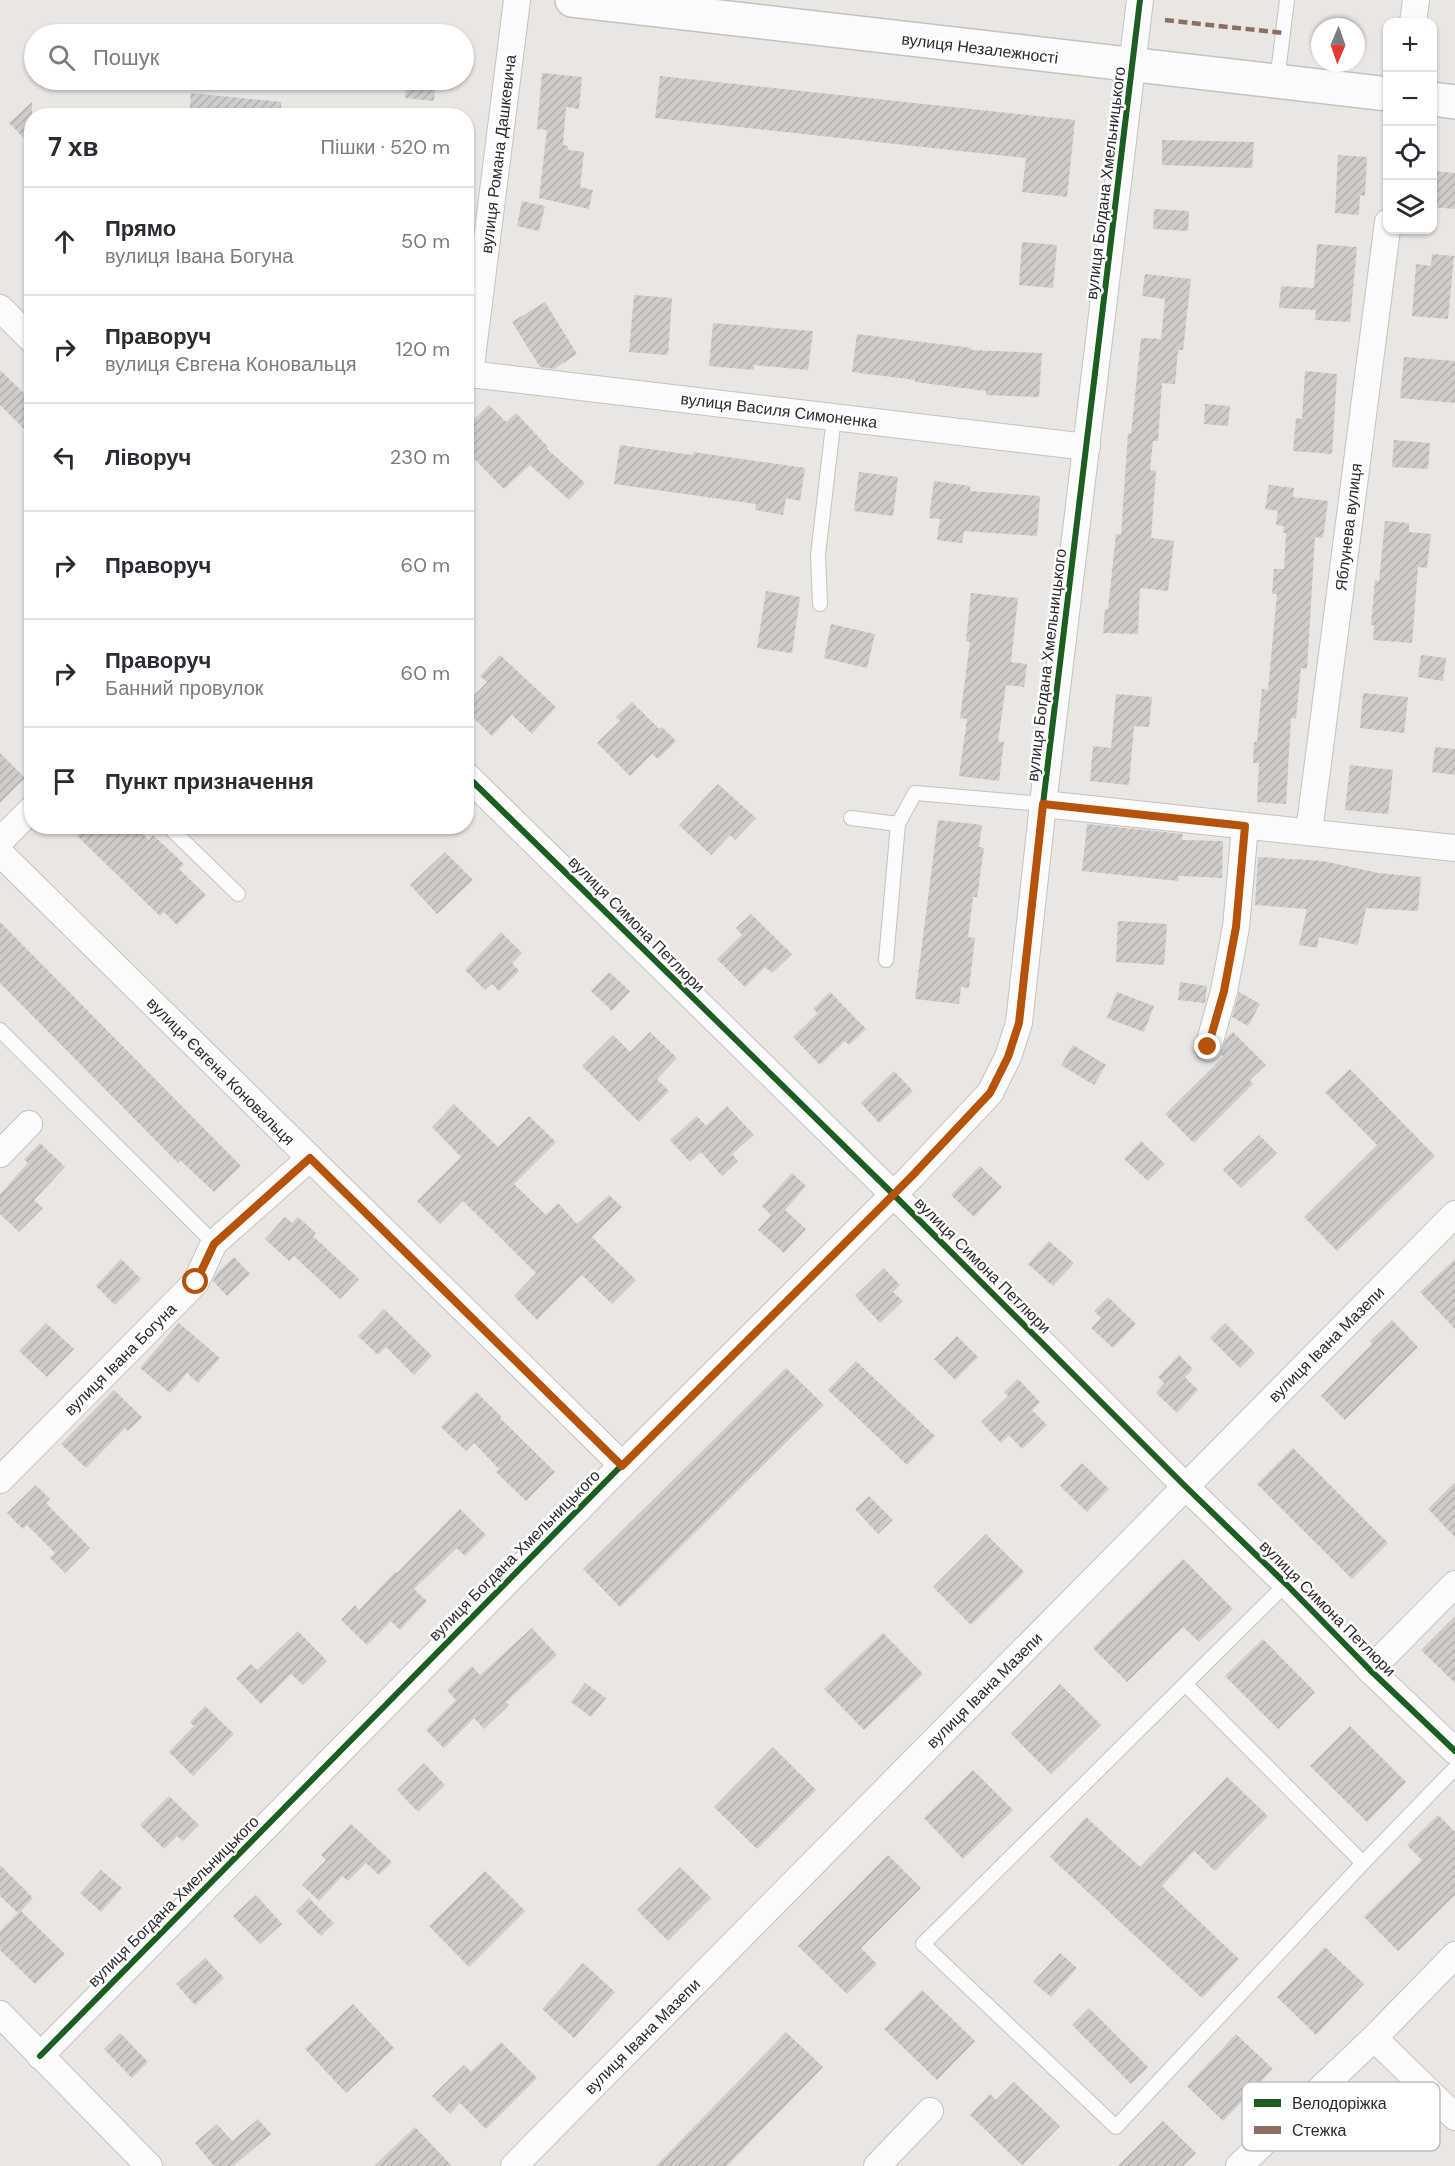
<!DOCTYPE html>
<html lang="uk">
<head>
<meta charset="utf-8">
<style>
  :root { --surface:#fff; --page:#f2f2f3; --text:#2b2b33; --muted:#7c7c81; --line:#e1e1e2 }
  body { margin:0; font-family:"DM Sans",sans-serif; background:var(--page); color:var(--text) }
  .controls { position:absolute; right:18px; top:18px; display:grid; overflow:hidden; border-radius:12px; box-shadow:0 2px 4px #0004 }
  .controls button { width:54px; height:54px; display:grid; place-items:center; padding:0; border:0; border-bottom:2px solid var(--line); background:var(--surface); color:var(--text); font:30px sans-serif }
  .compass { position:absolute; left:1311px; top:18px; width:54px; height:54px; border-radius:50%; background:var(--surface); box-shadow:0 2px 4px #0004; rotate:182deg }
  .stop { position:absolute; width:18px; height:18px; margin:-14px; border:4px solid #b45309; border-radius:50%; background:#fff }
  .stop.end { background:#b45309; border-color:#fff; box-shadow:0 2px 6px #0008 }
  .list { margin:0; padding:0; list-style:none }
  h2 { display:flex; justify-content:space-between; align-items:center; height:78px; margin:0; padding:0 24px; font-size:26px }
  h2 small { font-size:20px; font-weight:400; color:var(--muted) }
  .list li { display:grid; grid-template-columns:39px 1fr auto; gap:18px; align-items:center; box-sizing:border-box; height:108px; padding:0 24px; border-top:2px solid var(--line) }
  .list b { display:block; font-size:22px; white-space:nowrap }
  .list p { margin:0; font-size:20px; white-space:nowrap; color:var(--muted) }
  .list em { font-size:20px; font-style:normal; color:var(--muted) }
  .icon { flex:none; width:33px; height:33px; fill:none; stroke:currentColor; stroke-width:2; stroke-linecap:round; stroke-linejoin:round }
  .map { position:relative; flex:none; width:1455px; height:2166px; overflow:hidden }
  .search { position:absolute; background:var(--surface); box-shadow:0 2px 4px #0004; left:24px; top:24px; width:450px; height:66px; display:flex; align-items:center; gap:15px; box-sizing:border-box; padding:0 21px; border-radius:33px; color:var(--muted); font-size:22px }
  .panel { position:absolute; background:var(--surface); box-shadow:0 2px 4px #0004; left:24px; top:108px; width:450px; height:726px; border-radius:24px }
  .map>svg:first-child { display:block }
  .building { fill:url(#building-hatch) }
  .lines { fill:none; stroke-linecap:round; stroke-linejoin:round }
  .service-casing { stroke:#c3c2c2; stroke-width:16 }
  .minor-casing { stroke:#c3c2c2; stroke-width:28 }
  .secondary-casing { stroke:#c3c2c2; stroke-width:36 }
  .service { stroke:#fcfbfb; stroke-width:14 }
  .minor { stroke:#fcfbfb; stroke-width:26 }
  .secondary { stroke:#fcfbfb; stroke-width:33 }
  .quiet { stroke:#8d6e63; stroke-width:4.5; stroke-dasharray:9 4.5; stroke-linecap:butt }
  .cycleway-casing { stroke:#fff; stroke-width:10 }
  .cycleway { stroke:#1b5e20; stroke-width:6 }
  .route { stroke:#b45309; stroke-width:8 }
  .labels { text-anchor:middle; stroke-width:5; stroke-linejoin:round; paint-order:stroke }
  .street-label { font-size:16px; fill:#2b2b2b; stroke:#fff }
  .key { fill:#fff; stroke:#bfbfbf; stroke-width:1.5 }
  .key-label { font-size:16px; fill:#2b2b2b }
</style>
</head>
<body>
<div class="map">
<svg width="1455" height="2166" viewBox="0 0 1455 2166">
  <defs>
    <pattern id="building-hatch" width="6" height="6" patternUnits="userSpaceOnUse" patternTransform="scale(1.5)"><rect width="6" height="6" fill="#cfccc9"/><path d="M-1 1l2-2M0 6l6-6M5 7l2-2" fill="none" stroke="#b2afad"/></pattern>
  </defs>
  <rect width="100%" height="100%" fill="#eae6e2"/>
  <g class="building">
    <polygon points="542,73 582,77 579,109 566,107 563,145 568,146 568,150 584,152 580,187 593,190 589,209 539,198 547,130 537,129"/>
    <polygon points="660,76 1075,120 1067,197 1022,192 1026,158 655,118"/>
    <polygon points="407,80 436,80 434,101 405,98"/>
    <polygon points="191,93 281,102 281,116 189,116"/>
    <polygon points="32,102 32,146 9,123"/>
    <polygon points="1162,140 1254,142 1252,168 1162,165"/>
    <polygon points="1338,155 1367,157 1365,196 1360,195 1359,215 1335,213"/>
    <polygon points="1432,171 1455,173 1455,209 1432,207"/>
    <polygon points="522,201 545,206 539,231 517,226"/>
    <polygon points="1154,209 1189,211 1188,231 1153,229"/>
    <polygon points="1022,242 1057,245 1053,288 1019,285"/>
    <polygon points="1317,244 1357,247 1350,322 1315,320 1316,310 1279,308 1281,286 1314,288"/>
    <polygon points="1432,254 1454,256 1448,319 1412,316 1416,264 1431,266"/>
    <polygon points="1145,274 1191,279 1183,350 1178,350 1175,384 1162,383 1158,441 1153,441 1150,470 1156,471 1151,538 1174,541 1168,591 1140,588 1138,634 1103,633 1105,609 1108,609 1116,534 1121,535 1128,433 1131,434 1141,338 1161,339 1165,299 1142,296"/>
    <polygon points="634,295 672,298 668,355 629,352"/>
    <polygon points="545,302 577,354 554,369 540,367 512,322"/>
    <polygon points="713,323 813,331 808,370 754,365 754,370 709,366"/>
    <polygon points="857,334 972,348 971,350 1042,353 1039,397 986,395 986,391 915,382 915,380 852,372"/>
    <polygon points="1404,357 1455,361 1455,403 1400,398"/>
    <polygon points="0,370 32,401 32,437 0,405"/>
    <polygon points="1305,371 1337,374 1332,454 1293,451 1296,418 1302,419"/>
    <polygon points="1205,404 1230,406 1228,426 1204,424"/>
    <polygon points="489,405 506,422 516,413 548,447 547,449 585,483 569,500 530,465 504,489 466,451 466,427"/>
    <polygon points="1394,440 1430,443 1428,469 1392,467"/>
    <polygon points="620,445 693,455 693,452 805,468 800,501 786,498 783,515 755,510 756,504 614,484"/>
    <polygon points="859,472 898,477 893,516 854,511"/>
    <polygon points="934,481 970,486 970,491 1040,496 1037,536 964,531 962,543 937,540 940,519 929,518"/>
    <polygon points="1269,485 1294,488 1293,497 1328,501 1323,538 1315,537 1307,669 1301,668 1296,719 1291,718 1286,804 1257,802 1259,763 1253,763 1254,742 1257,742 1262,689 1268,690 1277,594 1272,594 1274,569 1284,569 1286,533 1283,533 1284,526 1276,525 1278,511 1265,509"/>
    <polygon points="1385,521 1409,523 1409,532 1431,534 1427,568 1418,567 1412,643 1373,640 1374,625 1371,625 1375,580 1379,581"/>
    <polygon points="766,591 800,597 792,653 757,648"/>
    <polygon points="971,593 1018,598 1011,662 1027,664 1024,687 1006,685 998,741 1004,742 999,781 959,776 967,719 960,718 970,642 966,641"/>
    <polygon points="831,624 875,634 867,668 824,658"/>
    <polygon points="500,655 556,707 532,734 512,715 492,736 466,711 466,704 487,682 480,676"/>
    <polygon points="1421,655 1446,658 1443,681 1418,677"/>
    <polygon points="1363,693 1408,697 1404,733 1360,728"/>
    <polygon points="1116,694 1152,697 1149,727 1134,726 1129,785 1090,781 1093,746 1111,748"/>
    <polygon points="632,702 659,729 662,727 676,741 658,759 652,754 630,776 597,743 620,721 616,717"/>
    <polygon points="1435,747 1455,749 1455,775 1432,772"/>
    <polygon points="0,753 25,778 0,803"/>
    <polygon points="1350,765 1393,770 1388,814 1345,810"/>
    <polygon points="718,784 756,818 735,840 730,835 711,855 679,825"/>
    <polygon points="938,820 982,825 979,847 984,848 977,897 973,897 968,937 975,938 969,988 961,987 959,1004 915,999"/>
    <polygon points="1087,824 1183,834 1182,840 1223,841 1222,878 1179,876 1178,881 1082,871"/>
    <polygon points="86,826 135,826 149,840 153,835 184,864 179,869 206,895 177,925 164,912 160,916 77,836"/>
    <polygon points="445,852 473,880 437,914 410,885"/>
    <polygon points="1258,857 1323,861 1378,873 1421,877 1418,911 1366,908 1358,945 1319,937 1317,948 1299,945 1307,909 1255,905"/>
    <polygon points="751,914 792,954 772,973 765,967 745,987 717,959 742,935 736,928"/>
    <polygon points="1118,921 1167,924 1164,965 1116,962"/>
    <polygon points="0,922 241,1166 214,1192 180,1160 178,1163 0,983"/>
    <polygon points="501,932 522,953 512,963 519,971 499,991 492,984 485,990 465,970"/>
    <polygon points="609,972 630,991 612,1011 591,991"/>
    <polygon points="1180,982 1207,986 1205,1003 1178,1000"/>
    <polygon points="830,992 866,1029 849,1045 845,1041 820,1065 793,1037 818,1013 813,1009"/>
    <polygon points="1117,992 1154,1006 1144,1032 1107,1018"/>
    <polygon points="1239,992 1260,1004 1248,1026 1232,1017"/>
    <polygon points="650,1032 677,1058 657,1079 669,1091 639,1122 582,1066 613,1035 630,1052"/>
    <polygon points="1233,1032 1266,1065 1250,1080 1253,1084 1194,1143 1165,1114 1223,1057 1221,1054 1226,1038"/>
    <polygon points="1073,1045 1106,1065 1094,1085 1061,1065"/>
    <polygon points="1350,1069 1435,1156 1337,1251 1304,1217 1377,1145 1325,1092"/>
    <polygon points="894,1071 913,1091 879,1123 861,1103"/>
    <polygon points="454,1104 498,1147 529,1116 556,1142 514,1184 546,1215 558,1203 577,1224 609,1195 622,1207 592,1237 636,1280 612,1304 582,1275 537,1320 514,1296 536,1273 463,1201 440,1224 417,1201 461,1157 432,1127"/>
    <polygon points="727,1106 754,1135 732,1154 738,1161 722,1176 701,1152 690,1162 670,1140 697,1116 706,1126"/>
    <polygon points="1259,1135 1277,1153 1241,1188 1223,1170"/>
    <polygon points="1141,1141 1165,1164 1148,1181 1124,1159"/>
    <polygon points="40,1143 65,1167 34,1200 43,1208 19,1232 0,1214 0,1194 28,1163 24,1159"/>
    <polygon points="980,1166 1002,1187 974,1217 951,1195"/>
    <polygon points="792,1173 806,1186 785,1210 806,1229 784,1253 758,1230 771,1215 762,1206"/>
    <polygon points="285,1217 292,1223 298,1217 316,1233 313,1236 359,1279 340,1299 294,1256 289,1261 265,1239"/>
    <polygon points="1049,1241 1074,1263 1053,1286 1028,1264"/>
    <polygon points="234,1257 250,1274 227,1296 213,1281 217,1273"/>
    <polygon points="121,1259 141,1279 115,1305 96,1286"/>
    <polygon points="1455,1259 1455,1329 1420,1292"/>
    <polygon points="884,1268 900,1285 893,1292 903,1301 880,1323 855,1296"/>
    <polygon points="1108,1297 1136,1324 1113,1348 1091,1328 1101,1318 1094,1311"/>
    <polygon points="384,1309 432,1356 414,1375 386,1347 378,1355 358,1336"/>
    <polygon points="1392,1320 1418,1347 1345,1420 1321,1396 1372,1344 1370,1341"/>
    <polygon points="46,1323 74,1349 47,1377 19,1351"/>
    <polygon points="179,1323 220,1358 198,1383 187,1373 170,1393 140,1368"/>
    <polygon points="1225,1323 1255,1353 1240,1368 1210,1338"/>
    <polygon points="957,1336 978,1357 955,1380 934,1359"/>
    <polygon points="1179,1355 1193,1369 1185,1377 1198,1390 1177,1413 1156,1393 1164,1383 1158,1377"/>
    <polygon points="856,1361 935,1436 907,1465 828,1390"/>
    <polygon points="786,1368 824,1405 620,1607 583,1569"/>
    <polygon points="1018,1379 1040,1402 1032,1410 1047,1425 1022,1449 1009,1435 1001,1443 981,1422 1008,1396 1004,1392"/>
    <polygon points="114,1390 142,1417 128,1431 125,1428 86,1468 61,1444"/>
    <polygon points="476,1392 501,1416 500,1418 555,1472 526,1501 496,1472 499,1469 474,1443 466,1451 441,1427"/>
    <polygon points="1293,1448 1388,1543 1352,1579 1257,1484"/>
    <polygon points="1082,1463 1109,1489 1087,1512 1060,1486"/>
    <polygon points="1455,1482 1455,1537 1428,1509"/>
    <polygon points="36,1485 50,1499 46,1503 90,1548 65,1573 50,1558 55,1553 27,1525 23,1529 7,1513"/>
    <polygon points="869,1496 893,1520 878,1534 855,1509"/>
    <polygon points="460,1509 486,1535 465,1556 457,1548 414,1589 427,1601 400,1630 391,1621 367,1645 341,1620 355,1605 359,1610 395,1572 397,1573"/>
    <polygon points="986,1534 1024,1572 971,1625 933,1587"/>
    <polygon points="1183,1559 1233,1609 1199,1642 1183,1627 1127,1682 1093,1648"/>
    <polygon points="1455,1616 1455,1683 1421,1650"/>
    <polygon points="532,1628 557,1655 506,1702 509,1705 484,1729 474,1718 444,1748 426,1730 456,1700 447,1690 472,1666 480,1675"/>
    <polygon points="298,1631 327,1661 303,1685 291,1674 261,1704 236,1678 251,1664 257,1670"/>
    <polygon points="883,1633 923,1674 864,1730 824,1689"/>
    <polygon points="1263,1639 1315,1692 1278,1729 1225,1676"/>
    <polygon points="585,1683 606,1698 591,1717 571,1702"/>
    <polygon points="1060,1684 1101,1725 1051,1774 1011,1734"/>
    <polygon points="205,1706 234,1734 193,1776 169,1752 194,1726 190,1722"/>
    <polygon points="1350,1726 1406,1782 1367,1822 1310,1766"/>
    <polygon points="773,1747 816,1790 757,1849 714,1807"/>
    <polygon points="424,1763 445,1785 418,1812 397,1790"/>
    <polygon points="973,1770 1013,1810 963,1859 924,1818"/>
    <polygon points="1227,1777 1268,1816 1215,1871 1194,1851 1162,1886 1239,1959 1202,1998 1050,1857 1086,1817 1140,1867"/>
    <polygon points="169,1796 199,1825 183,1841 177,1836 164,1849 140,1825"/>
    <polygon points="1438,1815 1455,1832 1455,1895 1398,1951 1364,1917 1422,1860 1407,1845"/>
    <polygon points="351,1824 392,1862 379,1875 366,1863 348,1881 342,1876 319,1901 302,1885 326,1860 321,1855"/>
    <polygon points="888,1855 921,1888 861,1948 877,1964 847,1994 798,1946"/>
    <polygon points="0,1865 33,1898 21,1911 65,1954 35,1984 0,1950 0,1931 18,1913 0,1896"/>
    <polygon points="680,1867 711,1898 668,1941 637,1910"/>
    <polygon points="101,1870 122,1888 101,1912 80,1893"/>
    <polygon points="485,1871 525,1911 469,1967 429,1926"/>
    <polygon points="256,1895 282,1924 260,1944 233,1916"/>
    <polygon points="309,1898 334,1923 321,1936 296,1911"/>
    <polygon points="1325,1947 1364,1984 1316,2035 1277,1997"/>
    <polygon points="1060,1953 1077,1968 1051,1997 1033,1982"/>
    <polygon points="205,1958 224,1978 195,2005 176,1984"/>
    <polygon points="583,1963 615,1992 574,2038 542,2009"/>
    <polygon points="922,1990 975,2041 937,2080 884,2029"/>
    <polygon points="353,2004 394,2048 346,2093 305,2049"/>
    <polygon points="1089,2008 1148,2067 1131,2084 1072,2025"/>
    <polygon points="786,2032 823,2067 727,2166 656,2166"/>
    <polygon points="120,2033 148,2062 132,2078 104,2049"/>
    <polygon points="1236,2034 1273,2069 1223,2121 1187,2086"/>
    <polygon points="501,2042 537,2078 486,2129 460,2103 450,2114 432,2096 464,2065 471,2072"/>
    <polygon points="1014,2082 1060,2126 1022,2165 970,2115 990,2094 996,2100"/>
    <polygon points="258,2119 271,2134 233,2166 214,2166 195,2143 217,2124 232,2141"/>
    <polygon points="1163,2121 1196,2153 1183,2166 1118,2166"/>
    <polygon points="415,2127 452,2166 374,2166"/>
  </g>
  <g class="lines">
    <g class="service-casing">
      <g id="service">
        <polyline points="1277,81 1287,0"/>
        <polyline points="820,604 818,555 834,417"/>
        <polyline points="851,818 898,824 915,793 1043,804"/>
        <polyline points="168,826 238,894"/>
        <polyline points="886,960 898,824"/>
        <polyline points="0,1030 214,1243"/>
        <polyline points="1286,1584 923,1944 1116,2127 1363,1863 1455,1768"/>
        <polyline points="1186,1685 1363,1863"/>
      </g>
    </g>
    <g class="minor-casing">
      <g id="minor">
        <polyline points="1413,22 1416,0"/>
        <polyline points="0,308 32,340"/>
        <polyline points="470,374 1087,447"/>
        <polyline points="466,378 470,374 517,0"/>
        <polyline points="466,775 893,1194 1185,1486 1286,1584 1370,1670 1455,1751"/>
        <polyline points="1043,804 1455,848"/>
        <polyline points="1309,832 1388,222"/>
        <polyline points="0,841 32,809"/>
        <polyline points="0,853 622,1465"/>
        <polyline points="1208,1048 1224,991 1236,927 1245,826"/>
        <polyline points="0,1154 29,1124"/>
        <polyline points="0,1480 196,1282 214,1243 310,1158"/>
        <polyline points="1370,1670 1455,1584"/>
        <polyline points="0,2014 149,2166"/>
        <polyline points="1374,2038 1455,2117"/>
        <polyline points="40,2056 622,1465 911,1177 990,1093 1008,1057 1019,1023 1043,804 1140,0"/>
        <polyline points="514,2166 1455,1214"/>
        <polyline points="877,2166 930,2111"/>
        <polyline points="1239,2166 1374,2038 1455,1955"/>
      </g>
    </g>
    <g class="secondary-casing">
      <g id="secondary">
        <polyline points="572,0 1388,94"/>
        <polyline points="1432,99 1455,102"/>
      </g>
    </g>
    <use href="#service" class="service"/>
    <use href="#minor" class="minor"/>
    <use href="#secondary" class="secondary"/>
    <polyline class="quiet" points="1165,20 1283,33"/>
    <g class="cycleway-casing">
      <g id="cycleway">
        <polyline points="466,775 893,1194 1185,1486 1286,1584 1370,1670 1455,1751"/>
        <polyline points="40,2056 622,1465 911,1177 990,1093 1008,1057 1019,1023 1043,804 1140,0"/>
      </g>
    </g>
    <use href="#cycleway" class="cycleway"/>
  </g>
  <g class="lines">
    <polyline class="route" points="196,1282 214,1244 310,1158 622,1466 911,1177 990,1093 1008,1057 1019,1023 1043,804 1245,826 1236,927 1224,991 1208,1047"/>
  </g>
  <g class="labels">
    <g class="street-label">
      <text transform="translate(980 48) rotate(7)" y="6">вулиця Незалежності</text>
      <text transform="translate(498 154) rotate(-83)" y="6">вулиця Романа Дашкевича</text>
      <text transform="translate(1105 183) rotate(-83)" y="6">вулиця Богдана Хмельницького</text>
      <text transform="translate(779 410) rotate(7)" y="6">вулиця Василя Симоненка</text>
      <text transform="translate(1348 527) rotate(-83)" y="6">Яблунева вулиця</text>
      <text transform="translate(1046 665) rotate(-83)" y="6">вулиця Богдана Хмельницького</text>
      <text transform="translate(637 924) rotate(45)" y="6">вулиця Симона Петлюри</text>
      <text transform="translate(221 1071) rotate(45)" y="6">вулиця Євгена Коновальця</text>
      <text transform="translate(983 1265) rotate(45)" y="6">вулиця Симона Петлюри</text>
      <text transform="translate(1326 1344) rotate(-45)" y="6">вулиця Івана Мазепи</text>
      <text transform="translate(120 1359) rotate(-45)" y="6">вулиця Івана Богуна</text>
      <text transform="translate(514 1555) rotate(-45)" y="6">вулиця Богдана Хмельницького</text>
      <text transform="translate(1328 1608) rotate(45)" y="6">вулиця Симона Петлюри</text>
      <text transform="translate(984 1690) rotate(-45)" y="6">вулиця Івана Мазепи</text>
      <text transform="translate(173 1901) rotate(-45)" y="6">вулиця Богдана Хмельницького</text>
      <text transform="translate(642 2036) rotate(-45)" y="6">вулиця Івана Мазепи</text>
    </g>
  </g>
  <rect x="1242" y="2082" width="198" height="69" rx="9" class="key"/>
  <rect x="1254" y="2099" width="27" height="8" fill="#1b5e20"/>
  <rect x="1254" y="2126" width="27" height="8" fill="#8d6e63"/>
  <g class="key-label">
    <text x="1292" y="2109">Велодоріжка</text>
    <text x="1292" y="2136">Стежка</text>
  </g>
</svg>
<div class="controls">
<button>+</button>
<button>−</button>
<button><svg class="icon" aria-label="locate" viewBox="0 0 24 24"><circle cx="12" cy="12" r="6"/><path d="M12 2v4M12 18v4M2 12h4M18 12h4"/></svg></button>
<button><svg class="icon" aria-label="layers" viewBox="0 0 24 24"><path d="M12 4l9 5-9 5-9-5zM3 14l9 5 9-5"/></svg></button>
</div>
<svg class="compass" viewBox="-18 -18 36 36"><path d="M0-13l5 13h-10z" fill="#e53935"/><path d="M0 13l5-13h-10z" fill="#7c7c81"/></svg>
<div class="stop" style="left:196px;top:1282px"></div>
<div class="stop end" style="left:1208px;top:1047px"></div>
<div class="search"><svg class="icon" aria-label="search" viewBox="0 0 24 24"><circle cx="10" cy="10" r="6"/><path d="M15 15l6 6"/></svg>Пошук</div>
<section class="panel">
<h2>7 хв<small>Пішки · 520 m</small></h2>
<ul class="list">
<li><svg class="icon" aria-label="ahead" viewBox="0 0 24 24"><path d="M12 20V5M6 11l6-6 6 6"/></svg><div><b>Прямо</b><p>вулиця Івана Богуна</p></div><em>50 m</em></li>
<li><svg class="icon" aria-label="right" viewBox="0 0 24 24"><path d="M7 20v-9h11M14 6l5 5-5 5"/></svg><div><b>Праворуч</b><p>вулиця Євгена Коновальця</p></div><em>120 m</em></li>
<li><svg class="icon" aria-label="left" viewBox="0 0 24 24"><path d="M17 20v-9H6M10 6l-5 5 5 5"/></svg><div><b>Ліворуч</b></div><em>230 m</em></li>
<li><svg class="icon" aria-label="right" viewBox="0 0 24 24"><path d="M7 20v-9h11M14 6l5 5-5 5"/></svg><div><b>Праворуч</b></div><em>60 m</em></li>
<li><svg class="icon" aria-label="right" viewBox="0 0 24 24"><path d="M7 20v-9h11M14 6l5 5-5 5"/></svg><div><b>Праворуч</b><p>Банний провулок</p></div><em>60 m</em></li>
<li><svg class="icon" aria-label="arrive" viewBox="0 0 24 24"><path d="M6 21V4h12l-3 4 3 4H6"/></svg><div><b>Пункт призначення</b></div></li>
</ul>
</section>
</div>
</body>
</html>
